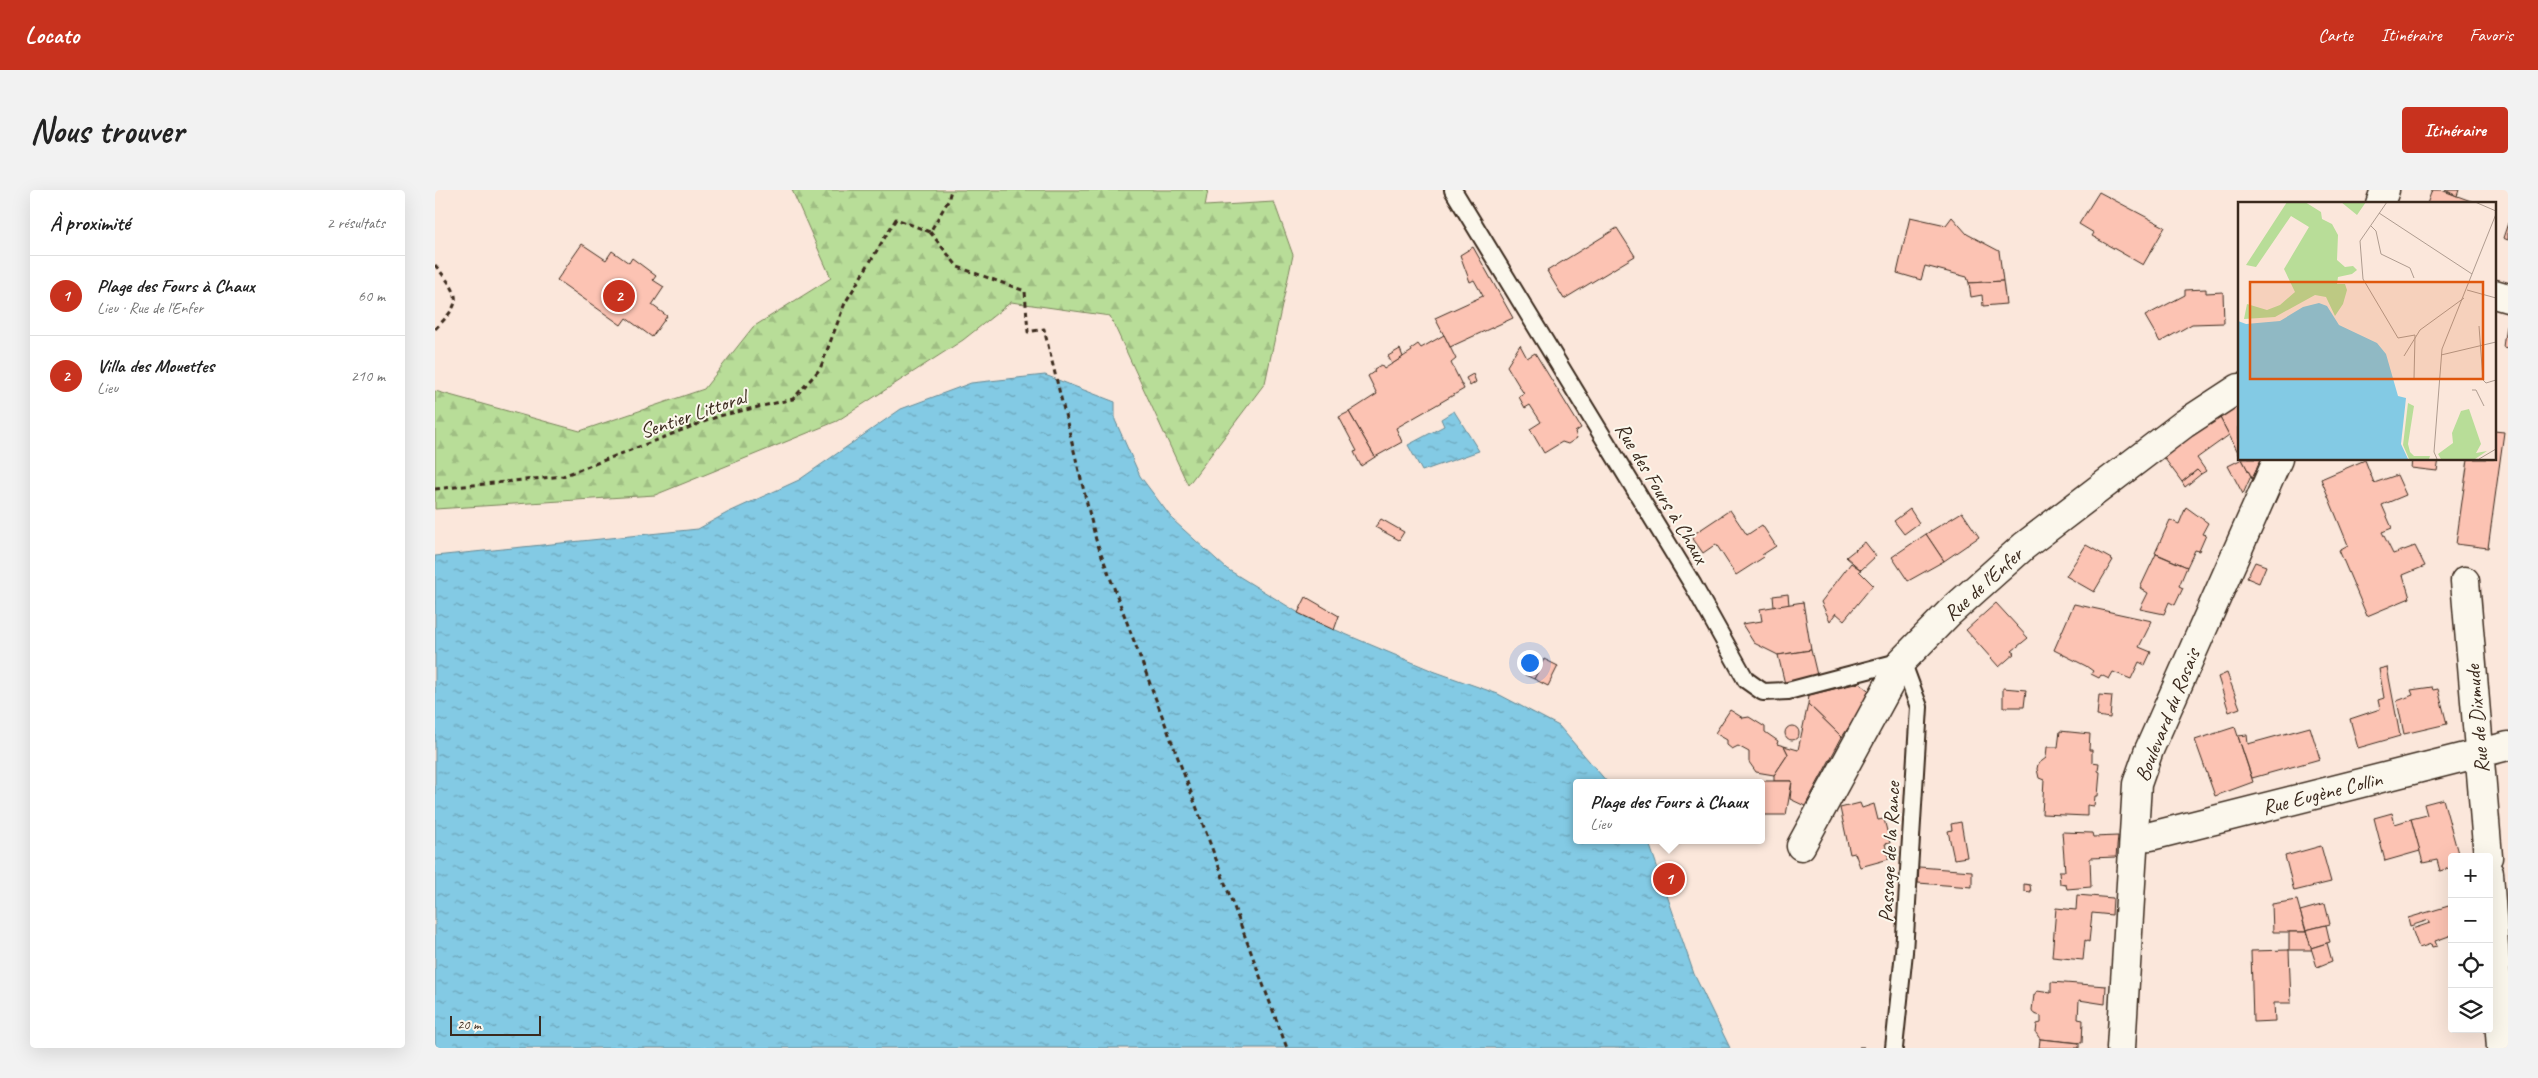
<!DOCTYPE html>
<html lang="fr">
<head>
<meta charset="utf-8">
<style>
  :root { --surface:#fff; --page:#f2f2f2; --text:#222; --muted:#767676; --line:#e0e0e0; --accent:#c8321e }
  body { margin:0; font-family:Caveat,sans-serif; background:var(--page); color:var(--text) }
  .controls { position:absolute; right:15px; bottom:15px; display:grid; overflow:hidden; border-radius:5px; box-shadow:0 5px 20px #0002 }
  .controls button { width:45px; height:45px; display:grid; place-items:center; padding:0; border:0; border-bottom:1px solid var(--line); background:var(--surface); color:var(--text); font:25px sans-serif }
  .scale { position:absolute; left:15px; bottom:12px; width:91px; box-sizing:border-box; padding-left:5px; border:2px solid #3b2a1e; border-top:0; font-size:14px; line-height:18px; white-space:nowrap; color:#3b2a1e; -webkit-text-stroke:4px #fbf7ec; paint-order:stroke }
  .you { position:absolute; left:1094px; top:472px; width:18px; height:18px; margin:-12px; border:4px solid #fff; border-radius:50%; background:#1a73e8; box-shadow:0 0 0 8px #1a73e833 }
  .badge { display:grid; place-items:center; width:32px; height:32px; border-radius:50%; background:var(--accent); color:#fff; font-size:16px; font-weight:700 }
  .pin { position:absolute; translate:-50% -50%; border:2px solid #fff; box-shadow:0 1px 5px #0006 }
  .popup { position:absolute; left:1138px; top:589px; width:192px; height:65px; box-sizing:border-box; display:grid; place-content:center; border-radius:5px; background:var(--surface); filter:drop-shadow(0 1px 4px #0005); font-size:16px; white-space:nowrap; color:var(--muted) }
  .popup b { font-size:19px; color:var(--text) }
  .popup::after { content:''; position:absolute; left:50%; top:100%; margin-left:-10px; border:10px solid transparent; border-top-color:var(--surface) }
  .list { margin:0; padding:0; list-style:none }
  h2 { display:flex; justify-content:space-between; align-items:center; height:65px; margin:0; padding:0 20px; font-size:21px }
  h2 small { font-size:16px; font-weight:400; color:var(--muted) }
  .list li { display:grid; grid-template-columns:32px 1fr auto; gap:15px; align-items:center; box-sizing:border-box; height:80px; padding:0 20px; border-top:1px solid var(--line) }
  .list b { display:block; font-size:19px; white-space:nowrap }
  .list p { margin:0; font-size:16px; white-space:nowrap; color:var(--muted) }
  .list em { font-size:16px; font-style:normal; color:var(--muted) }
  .icon { flex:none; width:28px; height:28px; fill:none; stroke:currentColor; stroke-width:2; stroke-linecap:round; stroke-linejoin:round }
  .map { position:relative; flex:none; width:2073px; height:858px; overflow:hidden; border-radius:5px }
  header { display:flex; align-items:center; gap:30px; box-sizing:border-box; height:70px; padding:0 25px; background:var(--accent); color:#fff }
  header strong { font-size:24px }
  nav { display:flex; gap:28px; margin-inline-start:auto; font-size:18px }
  .intro { display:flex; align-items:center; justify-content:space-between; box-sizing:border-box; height:120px; padding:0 30px }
  h1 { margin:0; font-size:35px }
  .button { padding:12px 22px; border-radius:5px; background:var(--accent); color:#fff; font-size:18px; font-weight:700 }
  main { display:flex; gap:30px; padding:0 30px }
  aside { flex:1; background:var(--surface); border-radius:5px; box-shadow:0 5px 20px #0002 }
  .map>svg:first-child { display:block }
  .forest { fill:url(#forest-firs); stroke:#7a845b }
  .water { fill:url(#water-ripples); stroke:#668a95 }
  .building { fill:#fcc3b3; stroke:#3b2a1e }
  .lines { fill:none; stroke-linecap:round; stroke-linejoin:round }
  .service-casing { stroke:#3b2a1e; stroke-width:20 }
  .minor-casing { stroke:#3b2a1e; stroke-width:31 }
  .path { stroke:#3b2a1e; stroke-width:3; stroke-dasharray:5 4; stroke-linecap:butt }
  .service { stroke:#fbf7ec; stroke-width:16 }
  .minor { stroke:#fbf7ec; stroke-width:28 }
  .labels { text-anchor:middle; stroke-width:4; stroke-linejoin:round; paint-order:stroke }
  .street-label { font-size:21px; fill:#3b2a1e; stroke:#fbf7ec }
  .inset-road { fill:none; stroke:#ae9b8f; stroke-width:1 }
  .view { fill:#df570d; fill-opacity:0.15; stroke:#df570d; stroke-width:2.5 }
  .inset-edge { fill:none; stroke:#3b2a1e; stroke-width:2.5 }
</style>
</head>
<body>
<header>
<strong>Locato</strong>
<nav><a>Carte</a><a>Itinéraire</a><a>Favoris</a></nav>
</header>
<div class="intro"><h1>Nous trouver</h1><a class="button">Itinéraire</a></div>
<main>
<aside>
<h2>À proximité<small>2 résultats</small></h2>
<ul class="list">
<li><span class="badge">1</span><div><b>Plage des Fours à Chaux</b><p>Lieu · Rue de l'Enfer</p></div><em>60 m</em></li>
<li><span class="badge">2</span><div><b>Villa des Mouettes</b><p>Lieu</p></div><em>210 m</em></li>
</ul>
</aside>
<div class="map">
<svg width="2073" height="858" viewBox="0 0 2073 858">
  <defs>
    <pattern id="forest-firs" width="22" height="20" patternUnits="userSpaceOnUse" patternTransform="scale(1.25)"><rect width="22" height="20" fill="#b8dd98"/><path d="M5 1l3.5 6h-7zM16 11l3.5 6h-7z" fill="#9fbe83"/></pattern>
    <pattern id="water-ripples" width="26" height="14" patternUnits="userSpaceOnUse" patternTransform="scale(1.25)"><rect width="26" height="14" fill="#83cae4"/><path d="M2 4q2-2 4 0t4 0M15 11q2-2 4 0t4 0" fill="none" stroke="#6ca4b8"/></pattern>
  </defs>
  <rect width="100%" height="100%" fill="#fbe7db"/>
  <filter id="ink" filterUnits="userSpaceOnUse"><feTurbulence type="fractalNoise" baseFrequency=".02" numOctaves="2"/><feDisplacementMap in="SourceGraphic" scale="10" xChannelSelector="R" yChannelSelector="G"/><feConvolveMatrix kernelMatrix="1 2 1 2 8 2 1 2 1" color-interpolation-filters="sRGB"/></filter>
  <g filter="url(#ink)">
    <polygon class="forest" points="357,0 773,0 770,16 839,12 858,65 830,193 753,295 675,126 576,112 528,150 402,231 220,305 0,319 0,201 145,241 269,199 318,137 396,88"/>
    <g class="water">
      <polygon points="610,185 680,212 680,230 705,286 738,330 792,379 872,428 998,481 1063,504 1124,536 1173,593 1142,593 1142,650 1213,650 1259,784 1295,858 0,858 0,366 263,339 292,323 364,290 466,219 536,193"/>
      <polygon points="1019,221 1044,261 987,281 973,255 1009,236 1006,229"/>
    </g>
    <g class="building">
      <polygon points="1997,0 2006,0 2044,14 1992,14"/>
      <polygon points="2010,0 2024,0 2022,6"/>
      <polygon points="1664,2 1730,37 1708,75 1657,46 1659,43 1644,34"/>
      <polygon points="1475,27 1511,35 1517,27 1532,44 1564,61 1568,91 1534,93 1532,87 1490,76 1486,90 1462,83"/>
      <polygon points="2073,33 2073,50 2068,48"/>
      <polygon points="1182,38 1200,66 1129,109 1112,81"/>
      <polygon points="147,54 171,70 177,61 194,73 197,68 221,86 218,90 229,97 217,115 232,126 217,147 191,128 186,135 122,90"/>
      <polygon points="1038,57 1078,128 1015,157 1000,128 1048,106 1039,90 1035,92 1025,65"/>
      <polygon points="1568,91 1571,114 1548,116 1547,105 1536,107 1534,93"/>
      <polygon points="1771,99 1771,103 1788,102 1789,133 1757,134 1725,152 1710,126 1750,105 1750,100"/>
      <polygon points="2071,135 2073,135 2073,158 2068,157"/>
      <polygon points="1009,145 1021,169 1016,173 1029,199 961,238 967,252 940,267 914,222 942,204 933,186 940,181 939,179 946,175 949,179 977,161 976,159 983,154 986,158"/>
      <polygon points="1085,155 1092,168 1100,163 1146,238 1140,242 1142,248 1133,254 1127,252 1109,263 1095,239 1106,232 1095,215 1090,218 1084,207 1089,204 1072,176"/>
      <polygon points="965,159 968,167 957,174 953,166"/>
      <polygon points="1038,184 1041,192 1035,196 1031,188"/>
      <polygon points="1804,215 1804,264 1784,226"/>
      <polygon points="914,222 940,267 926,276 919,262 922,261 904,227"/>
      <polygon points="1784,226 1794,245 1762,268 1771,281 1766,284 1762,280 1747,292 1727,265"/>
      <polygon points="2059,241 2069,242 2053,358 2021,354 2033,269 2059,269"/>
      <polygon points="1807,269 1816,286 1808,304 1793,276"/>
      <polygon points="1807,269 1826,269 1817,289 1816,286"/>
      <polygon points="1977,269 2004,269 2002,281 1976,278"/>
      <polygon points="1930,270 1939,293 1962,285 1971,305 1947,315 1957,338 1947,342 1958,364 1980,356 1990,376 1968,385 1975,408 1932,426 1904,360 1913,355 1886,289"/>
      <polygon points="1762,280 1766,284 1750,297 1747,292"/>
      <polygon points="1751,317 1773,333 1767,344 1771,345 1764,361 1760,360 1752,377 1720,363 1735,330 1744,334"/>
      <polygon points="1475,319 1484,333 1469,344 1459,331"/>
      <polygon points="1295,320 1312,345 1327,335 1341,356 1327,365 1329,367 1301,385 1281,354 1268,363 1256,346"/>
      <polygon points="1527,322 1544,347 1509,371 1491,344"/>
      <polygon points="946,329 969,342 964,350 940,337"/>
      <polygon points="1491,344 1509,371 1473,391 1457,367"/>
      <polygon points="1430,352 1441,366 1426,380 1411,367"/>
      <polygon points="1651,355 1678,370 1659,402 1631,386"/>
      <polygon points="1721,364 1752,377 1744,396 1748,398 1740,415 1734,412 1729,424 1705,419 1713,403 1705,398"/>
      <polygon points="1820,372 1831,376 1824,393 1812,388"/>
      <polygon points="1416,373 1426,380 1424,381 1438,395 1409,430 1401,423 1395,431 1386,412"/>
      <polygon points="1353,404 1354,415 1339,417 1338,406"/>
      <polygon points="871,407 904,426 899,440 863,423"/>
      <polygon points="1368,412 1376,460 1343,465 1319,453 1307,434 1327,431 1325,419"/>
      <polygon points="1561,413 1593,448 1577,461 1580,463 1564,477 1531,440"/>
      <polygon points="1639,414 1717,431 1704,457 1716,462 1710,475 1704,472 1696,489 1678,482 1674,489 1666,485 1664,488 1656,484 1658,481 1651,476 1619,460"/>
      <polygon points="1376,460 1382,485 1350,494 1343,465"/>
      <polygon points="1109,469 1123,476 1113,496 1099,489"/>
      <polygon points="1098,471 1106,475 1099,489 1090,485"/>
      <polygon points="1952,477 1965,546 1923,558 1915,529 1945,519 1943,510 1949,508 1944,479"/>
      <polygon points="1792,483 1805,518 1794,522 1783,487"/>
      <polygon points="1424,493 1437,503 1407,547 1373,514 1374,505"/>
      <polygon points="1997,497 1998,500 2003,499 2012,534 1969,544 1962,511 1978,505 1976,500"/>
      <polygon points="1568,498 1591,500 1589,517 1568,517"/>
      <polygon points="1664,505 1677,506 1675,528 1662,526"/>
      <polygon points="1373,514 1407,547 1370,616 1355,609 1357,591 1339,591 1339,585 1353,564 1349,556 1363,560"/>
      <polygon points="1295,520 1308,528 1314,527 1330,537 1330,542 1343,551 1342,554 1349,556 1353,564 1339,585 1321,582 1314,572 1314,562 1303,556 1297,559 1292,555 1292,550 1280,543"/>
      <circle cx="1357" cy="543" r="7"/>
      <polygon points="1800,537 1818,592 1780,606 1760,550"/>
      <polygon points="1875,537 1885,569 1817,588 1803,546 1812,545 1813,554"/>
      <polygon points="1625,541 1655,544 1654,560 1657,560 1657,572 1664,573 1663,581 1665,582 1663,606 1660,606 1659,616 1652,615 1652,626 1607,624 1609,590 1604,588 1602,579 1603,574 1611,568 1612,557 1623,557"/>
      <polygon points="1314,591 1357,591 1351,625 1326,625 1326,593 1314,593"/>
      <polygon points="2008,609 2024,667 2017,667 2017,677 2005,681 2002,670 1988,673 1976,629 1992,625 1989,614"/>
      <polygon points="1425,613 1427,618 1439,614 1443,630 1449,629 1455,653 1450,654 1454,669 1425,677 1420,663 1415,664 1405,618"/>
      <polygon points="1957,623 1960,634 1976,629 1985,661 1950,671 1939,628"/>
      <polygon points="1526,632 1532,667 1519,669 1513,641 1517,640 1516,634"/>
      <polygon points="1627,642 1657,643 1658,647 1683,646 1681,667 1655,668 1656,697 1632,699 1631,695 1625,694 1624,681 1630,681"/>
      <polygon points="1886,656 1896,692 1859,701 1850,666"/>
      <polygon points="1484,677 1537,681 1537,697 1483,693"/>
      <polygon points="1589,694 1595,695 1596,702 1589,701"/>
      <polygon points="1642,705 1678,708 1677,725 1657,723 1654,752 1650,750 1648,770 1617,767 1621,718 1641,720"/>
      <polygon points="1862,710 1871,742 1838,742 1837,714"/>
      <polygon points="1890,714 1895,734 1871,740 1865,721"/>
      <polygon points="2017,715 2017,745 2000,751 2002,756 1997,757 1996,754 1984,758 1977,739 1995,733 1994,730 1975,736 1973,728"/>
      <polygon points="1891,735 1895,752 1876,758 1871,740"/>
      <polygon points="1854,742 1871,742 1877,760 1854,760"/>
      <polygon points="1892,753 1897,771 1882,777 1876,758"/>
      <polygon points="1854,760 1856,813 1839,813 1840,831 1818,832 1816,761"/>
      <polygon points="1616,792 1671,796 1670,814 1644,810 1643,829 1648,830 1647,853 1605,849 1601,843 1602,834 1606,833 1606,826 1599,824 1597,820 1599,805 1602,801 1616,803"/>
      <polygon points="1605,849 1644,853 1644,858 1604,858"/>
    </g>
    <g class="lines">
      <g class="service-casing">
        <polyline id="service" points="1018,0 1258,395 1311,490 1328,502 1353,501 1467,471 1484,517 1469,762 1459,858"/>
      </g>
      <g class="minor-casing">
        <g id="minor">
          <polyline points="1945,14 1950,0"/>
          <polyline points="2059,104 2073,108"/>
          <polyline points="2030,391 2053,667"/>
          <polyline points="1700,647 1716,646 2073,556"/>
          <polyline points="1366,656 1467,471 1514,423 1589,356 1749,234 1804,198"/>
          <polyline points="2054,683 2066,858"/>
          <polyline points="1686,858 1702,594 1714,560 1843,269"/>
        </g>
      </g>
      <g class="path">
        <polyline points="495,42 523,77 590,101 593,142 609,139 661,350 852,858"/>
        <path d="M0,75C24,105 30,110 0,139"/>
        <polyline points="0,299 128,286 284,226 358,209 385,179 410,113 461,29 495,42 513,11 516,0"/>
        <polyline points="1424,858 1430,858"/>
      </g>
      <use href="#service" class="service"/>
      <use href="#minor" class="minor"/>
    </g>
  </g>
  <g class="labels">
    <g class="street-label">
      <text transform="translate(258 224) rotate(-19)" y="7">Sentier Littoral</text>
      <text transform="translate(1227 303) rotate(59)" y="7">Rue des Fours à Chaux</text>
      <text transform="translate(1548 394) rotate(-42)" y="7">Rue de l'Enfer</text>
      <text transform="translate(1732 525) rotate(-68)" y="7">Boulevard du Rosais</text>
      <text transform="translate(2042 529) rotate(-95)" y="7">Rue de Dixmude</text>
      <text transform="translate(1887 603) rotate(-14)" y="7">Rue Eugène Collin</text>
      <text transform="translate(1454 662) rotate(-87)" y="7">Passage de la Rance</text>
    </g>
  </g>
  <g transform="translate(1803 12)">
    <rect width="258" height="258" fill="#fbe7db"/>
    <path d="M103,0H128L119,13ZM170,201L176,204L170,242L172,250L176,254H192L191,257H171L165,243ZM231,207L243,242L238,251L249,249L237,257H203L200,252L215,241L214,231L223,209Z" fill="#b8dd98"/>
    <path d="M49,0H67L83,10L84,17L94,22L100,33L99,58L107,65L115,64L119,68L114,72L100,75L99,82H107L109,88L105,102L97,114L88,95L77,93L37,115L6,117L9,102L29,108L42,103L57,90L46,67L71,25L53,14L18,65L8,63Z" fill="#b8dd98"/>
    <path d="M81,101L89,104L101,123L139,141L148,152L160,194L168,196L163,242L170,257H0V119L8,122L42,119L65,105Z" fill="#83cae4"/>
    <path class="inset-road" d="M149,0L122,39L125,77L160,136L177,133M237,0L258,9M141,11L234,72M133,24L138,29L143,52L172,66L176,76M229,88L258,96M241,124L245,178L248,181L258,178M203,153L258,140M166,154L182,128L226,96M176,177L177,133M234,188H238L246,204M199,257L196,250L204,147L258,12M241,257L258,247"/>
    <path class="view" d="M12,80H245V177H12Z"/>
    <rect width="258" height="258" class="inset-edge"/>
  </g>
</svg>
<div class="controls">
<button>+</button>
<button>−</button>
<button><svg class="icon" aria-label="locate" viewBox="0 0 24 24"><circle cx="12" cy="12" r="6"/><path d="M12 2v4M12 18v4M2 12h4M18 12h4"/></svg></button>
<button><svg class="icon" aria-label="layers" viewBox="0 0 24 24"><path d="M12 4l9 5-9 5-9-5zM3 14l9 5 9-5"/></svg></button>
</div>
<div class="scale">20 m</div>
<div class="you"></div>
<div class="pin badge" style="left:1234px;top:689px">1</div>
<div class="popup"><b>Plage des Fours à Chaux</b>Lieu</div>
<div class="pin badge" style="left:184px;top:106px">2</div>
</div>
</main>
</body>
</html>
